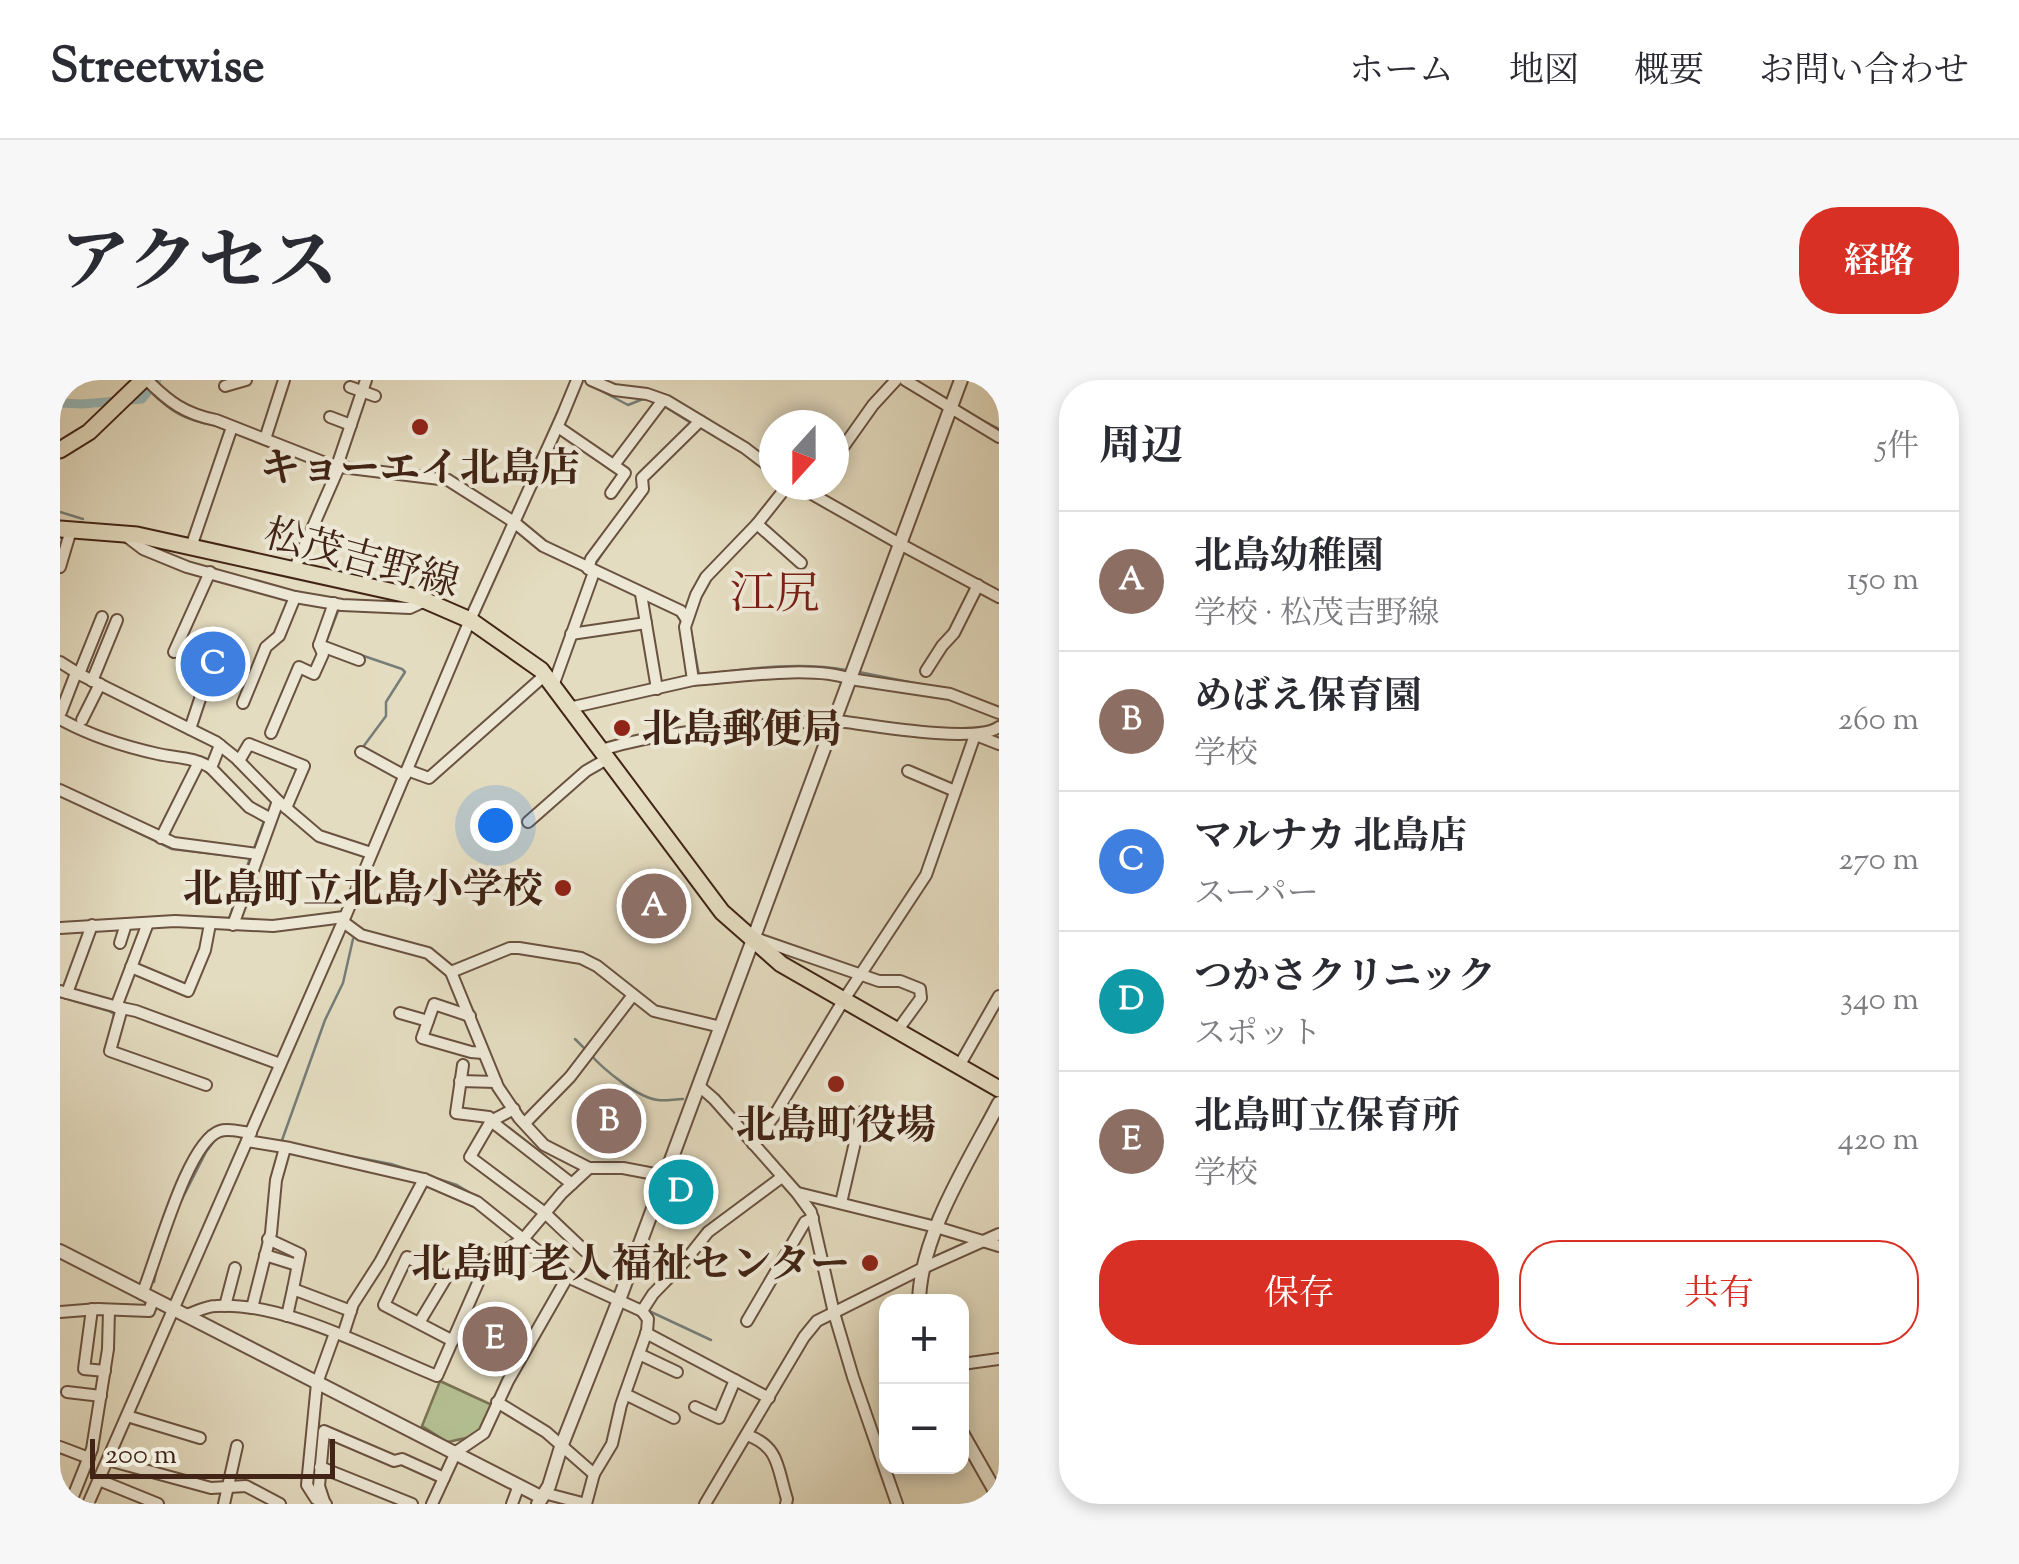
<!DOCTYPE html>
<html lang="ja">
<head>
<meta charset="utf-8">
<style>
  :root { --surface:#fff; --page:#f7f7f7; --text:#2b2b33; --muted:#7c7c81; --line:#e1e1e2; --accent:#d93025 }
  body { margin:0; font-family:"Sorts Mill Goudy","Noto Serif JP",serif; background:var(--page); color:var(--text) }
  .controls { position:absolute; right:30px; bottom:30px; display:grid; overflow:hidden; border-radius:20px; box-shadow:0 5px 15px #0003 }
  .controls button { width:90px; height:90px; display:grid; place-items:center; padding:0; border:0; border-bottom:2px solid var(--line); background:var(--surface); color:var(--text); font:50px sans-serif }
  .compass { position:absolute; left:699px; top:30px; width:90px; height:90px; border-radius:50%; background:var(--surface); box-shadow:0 5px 15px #0003; rotate:201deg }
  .scale { position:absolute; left:30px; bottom:25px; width:245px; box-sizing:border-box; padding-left:10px; border:5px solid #412415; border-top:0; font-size:28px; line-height:35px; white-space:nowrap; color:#412415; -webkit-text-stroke:8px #ede8d6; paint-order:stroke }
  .you { position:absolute; left:435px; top:445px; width:35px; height:35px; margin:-25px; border:8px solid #fff; border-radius:50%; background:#1a73e8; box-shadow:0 0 0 15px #1a73e833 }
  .badge { display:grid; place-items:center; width:65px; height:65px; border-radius:50%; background:var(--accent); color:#fff; font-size:32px; font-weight:700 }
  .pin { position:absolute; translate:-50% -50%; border:5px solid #fff; box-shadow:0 2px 10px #0006 }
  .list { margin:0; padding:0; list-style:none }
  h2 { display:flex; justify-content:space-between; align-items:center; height:130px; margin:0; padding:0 40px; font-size:42px }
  h2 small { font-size:32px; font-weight:400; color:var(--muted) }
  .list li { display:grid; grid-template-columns:65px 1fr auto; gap:30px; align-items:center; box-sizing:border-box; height:140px; padding:0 40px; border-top:2px solid var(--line) }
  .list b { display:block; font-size:38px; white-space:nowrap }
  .list p { margin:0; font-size:32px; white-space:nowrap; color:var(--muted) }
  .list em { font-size:32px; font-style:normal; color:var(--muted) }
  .actions { display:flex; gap:20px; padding:30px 40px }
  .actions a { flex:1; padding:22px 0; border:2px solid var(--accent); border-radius:40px; text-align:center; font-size:35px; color:var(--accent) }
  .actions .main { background:var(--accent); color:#fff }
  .map { position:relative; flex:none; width:939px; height:1124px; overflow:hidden; border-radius:40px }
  header { display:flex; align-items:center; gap:60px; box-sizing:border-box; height:140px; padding:0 50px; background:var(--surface); border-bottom:2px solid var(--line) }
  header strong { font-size:48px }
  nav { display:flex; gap:55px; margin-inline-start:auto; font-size:35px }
  .intro { display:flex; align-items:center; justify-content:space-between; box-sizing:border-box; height:240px; padding:0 60px }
  h1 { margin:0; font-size:70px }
  .button { padding:25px 45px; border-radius:40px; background:var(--accent); color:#fff; font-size:35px; font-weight:700 }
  main { display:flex; gap:60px; padding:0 60px }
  aside { flex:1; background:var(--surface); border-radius:40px; box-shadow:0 5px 15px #0003 }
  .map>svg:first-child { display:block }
  .green { fill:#b4c092; stroke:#7a7254; stroke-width:2.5 }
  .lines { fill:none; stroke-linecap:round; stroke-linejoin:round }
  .stream { stroke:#757e79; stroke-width:2.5 }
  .canal { stroke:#98babb; stroke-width:9 }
  .minor-casing { stroke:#6a5240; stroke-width:14 }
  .tertiary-casing { stroke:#6a5240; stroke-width:16 }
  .primary-casing { stroke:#412415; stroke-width:19 }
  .minor { stroke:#ede8d6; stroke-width:10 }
  .tertiary { stroke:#ede8d6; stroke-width:12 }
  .primary { stroke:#e4dcc0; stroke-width:15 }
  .poi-dot { fill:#8f2418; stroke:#ede8d6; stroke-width:4 }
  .labels { text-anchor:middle; stroke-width:8; stroke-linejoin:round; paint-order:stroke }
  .poi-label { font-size:40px; font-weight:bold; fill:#412415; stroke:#ede8d6 }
  .street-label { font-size:40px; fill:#412415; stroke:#ede8d6 }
  .quarter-label { font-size:45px; fill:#7a1f14; stroke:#ede8d6 }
</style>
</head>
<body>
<header>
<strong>Streetwise</strong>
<nav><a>ホーム</a><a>地図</a><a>概要</a><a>お問い合わせ</a></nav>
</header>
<div class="intro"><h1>アクセス</h1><a class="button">経路</a></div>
<main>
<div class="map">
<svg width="939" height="1124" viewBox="0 0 939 1124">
  <rect width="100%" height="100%" fill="#e4dcc0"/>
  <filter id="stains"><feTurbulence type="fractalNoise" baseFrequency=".002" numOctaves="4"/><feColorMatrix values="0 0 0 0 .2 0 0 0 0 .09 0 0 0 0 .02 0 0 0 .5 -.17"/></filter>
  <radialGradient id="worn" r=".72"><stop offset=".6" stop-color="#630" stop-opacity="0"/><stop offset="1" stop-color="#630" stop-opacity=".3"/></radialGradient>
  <path class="green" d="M380,1001L432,1025C419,1058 420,1055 387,1062L362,1046Z"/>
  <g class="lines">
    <g class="stream">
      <polyline points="536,8 568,25 583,19"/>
      <path d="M89,10C112,33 125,40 157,46"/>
      <polyline points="604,26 631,43"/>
      <polyline points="913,36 939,49"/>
      <polyline points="197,61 250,82"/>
      <polyline points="0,132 23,139"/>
      <polyline points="534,186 552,159"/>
      <path d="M630,246L639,295C686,289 739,281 786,290"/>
      <polyline points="266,262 278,231"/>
      <polyline points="295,273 342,289 345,292 326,322 326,336 303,367 316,375"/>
      <polyline points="799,292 884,309"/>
      <polyline points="27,428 112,469 189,478"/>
      <polyline points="193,471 204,441 199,438"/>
      <polyline points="166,539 169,539 190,478"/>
      <polyline points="0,617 49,631 54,634 51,649"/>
      <polyline points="515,659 524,668"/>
      <path d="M530,674C543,689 578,718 598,720C606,721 615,719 623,719"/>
      <polyline points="221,763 265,640 283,603 293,559"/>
      <polyline points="263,771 331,784 353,791"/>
      <polyline points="375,798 397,805 417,817"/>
      <polyline points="118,827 146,772 155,760"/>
      <polyline points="94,902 97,886"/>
      <polyline points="294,914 305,896"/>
      <polyline points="589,931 651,960"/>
      <polyline points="272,975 278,959"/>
    </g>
    <polyline class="canal" points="0,23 22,24 82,19 97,0"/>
    <g class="minor-casing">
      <g id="minor">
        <path d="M87,0C109,22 125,34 156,40L273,86L388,100L454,142L483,166L621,231L627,240"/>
        <polyline points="531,0 554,10 587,14 607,21 685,68 714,90"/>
        <polyline points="845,0 939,57"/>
        <polyline points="165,6 186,0"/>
        <polyline points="290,7 315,16"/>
        <polyline points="270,37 291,45"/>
        <polyline points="498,47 565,93 551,113"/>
        <polyline points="205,59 224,0"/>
        <polyline points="774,80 813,25 836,0"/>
        <polyline points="554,85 603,20"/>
        <polyline points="277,86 306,0"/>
        <polyline points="736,105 840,164 939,217"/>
        <polyline points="697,144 741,183"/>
        <polyline points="66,156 83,169 127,187 235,217 282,225 350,228 365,221"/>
        <polyline points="131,167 172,47"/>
        <polyline points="0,187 11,150"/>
        <polyline points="528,189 531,179 583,109 582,98 640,41"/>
        <polyline points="234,190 279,87"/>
        <polyline points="581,214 597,309"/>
        <polyline points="274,223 259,265 299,280"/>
        <polyline points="511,254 586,243"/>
        <polyline points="114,272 150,192"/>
        <polyline points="0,282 19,294 156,362 176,378 218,421 259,456 311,473"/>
        <polyline points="866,291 882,266 894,253 918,205"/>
        <polyline points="19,294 42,237"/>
        <path d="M633,300C676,297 753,285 790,299L890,314L939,333"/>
        <polyline points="32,301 57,240"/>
        <polyline points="493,306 534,192"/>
        <polyline points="183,323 206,267 219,256 235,217"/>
        <polyline points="509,328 633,300 625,247 636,215 646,197 697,144 728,105"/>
        <polyline points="1,332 16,293"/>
        <path d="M0,339C29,355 66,367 98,374C116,378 135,377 151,388"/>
        <polyline points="22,340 40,304"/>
        <polyline points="130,349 143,310"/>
        <polyline points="211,353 239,287 254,294 263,274 259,265"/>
        <polyline points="916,355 939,364"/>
        <polyline points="160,365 151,388 189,427 211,439"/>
        <path d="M541,370C601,352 662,347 724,344C742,343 761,339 779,341C810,345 916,364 939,347"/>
        <polyline points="301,372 345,396"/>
        <polyline points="179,381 189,364 244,386 226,428"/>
        <polyline points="347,390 369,398 485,295"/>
        <polyline points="848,391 895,411"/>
        <polyline points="0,410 114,463 198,474"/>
        <polyline points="468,442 526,391 547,379"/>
        <polyline points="101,458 139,382"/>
        <polyline points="282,541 301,555 368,573 391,592 438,707 459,738 484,765 529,788 563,788 605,796"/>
        <polyline points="173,545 218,421"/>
        <polyline points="0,548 115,541 213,546 284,537"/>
        <polyline points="695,558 819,601 840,601 860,609 861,618 837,651"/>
        <polyline points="60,563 66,544"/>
        <polyline points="71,587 128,611 145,570 150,544"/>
        <polyline points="391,592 450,568 459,568 521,578 537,586 594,631 661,647"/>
        <polyline points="0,611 61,628"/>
        <polyline points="7,613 32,545"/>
        <polyline points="56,627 88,543"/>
        <polyline points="340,633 368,641"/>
        <polyline points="410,636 374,624 362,658 411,672 423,673"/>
        <polyline points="403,685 396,733 429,737 431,741 512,804"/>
        <polyline points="899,686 939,616"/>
        <polyline points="400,701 436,702"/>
        <polyline points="146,705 50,671 62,628 76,631 220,684"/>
        <polyline points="639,706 654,719 737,813 751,832 774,933 793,997 837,1124"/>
        <polyline points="454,729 431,741 410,777 485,833 525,871"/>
        <polyline points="465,743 510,697 573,615"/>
        <polyline points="187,761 230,768 364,799 417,822 514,900 582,931 588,939 587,951 561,1025 552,1064 534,1094 526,1124"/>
        <polyline points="693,764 714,736 783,621 866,495 915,355"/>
        <polyline points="738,813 876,847 939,866"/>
        <polyline points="781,823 802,732"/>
        <polyline points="208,859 240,874 233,909"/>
        <polyline points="205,875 237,885"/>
        <path d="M82,914C96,882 127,761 160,751C169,748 181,752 191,753"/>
        <polyline points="165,926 175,888"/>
        <polyline points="192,928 211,853 216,800 225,768"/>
        <polyline points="32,929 24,989 45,991"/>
        <polyline points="582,931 593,914 625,881 648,852 722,797"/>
        <polyline points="0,932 38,929 89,931 93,920"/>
        <path d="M126,935C136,932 146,926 156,926C223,921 315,971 377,996L424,889L430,881L464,858L502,813L529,788"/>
        <polyline points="227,936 233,909 291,931"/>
        <polyline points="687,941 745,842 753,838"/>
        <polyline points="359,943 386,898 347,877 324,925 393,961"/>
        <polyline points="586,953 709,1018"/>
        <polyline points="283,955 293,924 320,882 364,799"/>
        <polyline points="579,974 617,992"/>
        <polyline points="902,984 939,979"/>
        <polyline points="7,1012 41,1016"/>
        <polyline points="565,1014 614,1038"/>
        <polyline points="437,1022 486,1052 534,1094"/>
        <polyline points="635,1027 659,1038 675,1000"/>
        <polyline points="67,1036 140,1058"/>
        <path d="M687,1055C720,1067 717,1088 727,1119L726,1124"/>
        <polyline points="0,1067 29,1078"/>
        <polyline points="48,1080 151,1108 186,1106 220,1124"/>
        <polyline points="260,1087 352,1124"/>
        <polyline points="39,1100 98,1124"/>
        <polyline points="484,1113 526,1124"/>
        <polyline points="0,1123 2,1124"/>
        <polyline points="10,1124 32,1069 48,969 49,930"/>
        <polyline points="28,1124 285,537 410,240 503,34 517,0"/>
        <polyline points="164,1124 177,1066"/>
        <polyline points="265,1124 259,1106 264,1051 334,1081 342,1079 384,1098"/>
        <polyline points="266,1124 256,1119 247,1105 257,1003 275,953"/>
        <polyline points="372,1124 396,1072 424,1053 448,1001 508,896"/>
        <polyline points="452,1124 459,1105"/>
        <polyline points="645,1124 744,957 757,941 863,888 939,854"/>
      </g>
    </g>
    <g class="tertiary-casing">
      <g id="tertiary">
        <polyline points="0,871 481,1117"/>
        <path d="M859,922C860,856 909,781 939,723"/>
        <polyline points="902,1053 939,1118"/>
        <polyline points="478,1124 489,1106 501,1067 559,920 901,0"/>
      </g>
    </g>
    <g class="primary-casing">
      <g id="primary">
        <polyline points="0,70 29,52 83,0"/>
        <polyline points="0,149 77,155 357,217 410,240 481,290 662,532 721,584 939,709"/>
      </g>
    </g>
    <use href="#minor" class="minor"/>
    <use href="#tertiary" class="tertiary"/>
    <use href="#primary" class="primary"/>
  </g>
  <g class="poi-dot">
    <circle cx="360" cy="47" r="10"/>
    <circle cx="562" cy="348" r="10"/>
    <circle cx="503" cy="508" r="10"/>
    <circle cx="776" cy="704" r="10"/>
    <circle cx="810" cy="883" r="10"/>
  </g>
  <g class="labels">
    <g class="poi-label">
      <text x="360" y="101">キョーエイ北島店</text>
      <text x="582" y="362" text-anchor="start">北島郵便局</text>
      <text x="483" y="522" text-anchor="end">北島町立北島小学校</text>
      <text x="776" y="758">北島町役場</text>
      <text x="790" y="897" text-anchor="end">北島町老人福祉センター</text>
    </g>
    <g class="street-label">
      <text transform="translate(302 177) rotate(15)" y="14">松茂吉野線</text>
    </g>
    <g class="quarter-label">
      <text x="715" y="228">江尻</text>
    </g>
  </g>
  <rect width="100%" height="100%" filter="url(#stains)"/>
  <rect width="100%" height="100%" fill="url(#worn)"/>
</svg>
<div class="controls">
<button>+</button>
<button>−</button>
</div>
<svg class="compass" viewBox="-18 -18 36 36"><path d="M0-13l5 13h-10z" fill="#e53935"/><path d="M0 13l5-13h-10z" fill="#7c7c81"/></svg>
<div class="scale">200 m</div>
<div class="you"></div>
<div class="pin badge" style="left:594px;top:526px;background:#8d6e63">A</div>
<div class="pin badge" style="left:549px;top:741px;background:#8d6e63">B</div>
<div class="pin badge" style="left:153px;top:284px;background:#3f7fe0">C</div>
<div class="pin badge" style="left:621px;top:812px;background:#0f9aa8">D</div>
<div class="pin badge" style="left:435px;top:959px;background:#8d6e63">E</div>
</div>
<aside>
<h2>周辺<small>5件</small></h2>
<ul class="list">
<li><span class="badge" style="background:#8d6e63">A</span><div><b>北島幼稚園</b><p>学校 · 松茂吉野線</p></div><em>150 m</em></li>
<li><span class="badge" style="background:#8d6e63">B</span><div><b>めばえ保育園</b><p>学校</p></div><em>260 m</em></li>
<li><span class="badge" style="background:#3f7fe0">C</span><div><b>マルナカ 北島店</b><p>スーパー</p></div><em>270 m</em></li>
<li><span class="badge" style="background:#0f9aa8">D</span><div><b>つかさクリニック</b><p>スポット</p></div><em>340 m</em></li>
<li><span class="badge" style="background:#8d6e63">E</span><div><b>北島町立保育所</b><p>学校</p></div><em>420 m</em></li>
</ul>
<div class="actions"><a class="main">保存</a><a>共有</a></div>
</aside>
</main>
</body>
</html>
